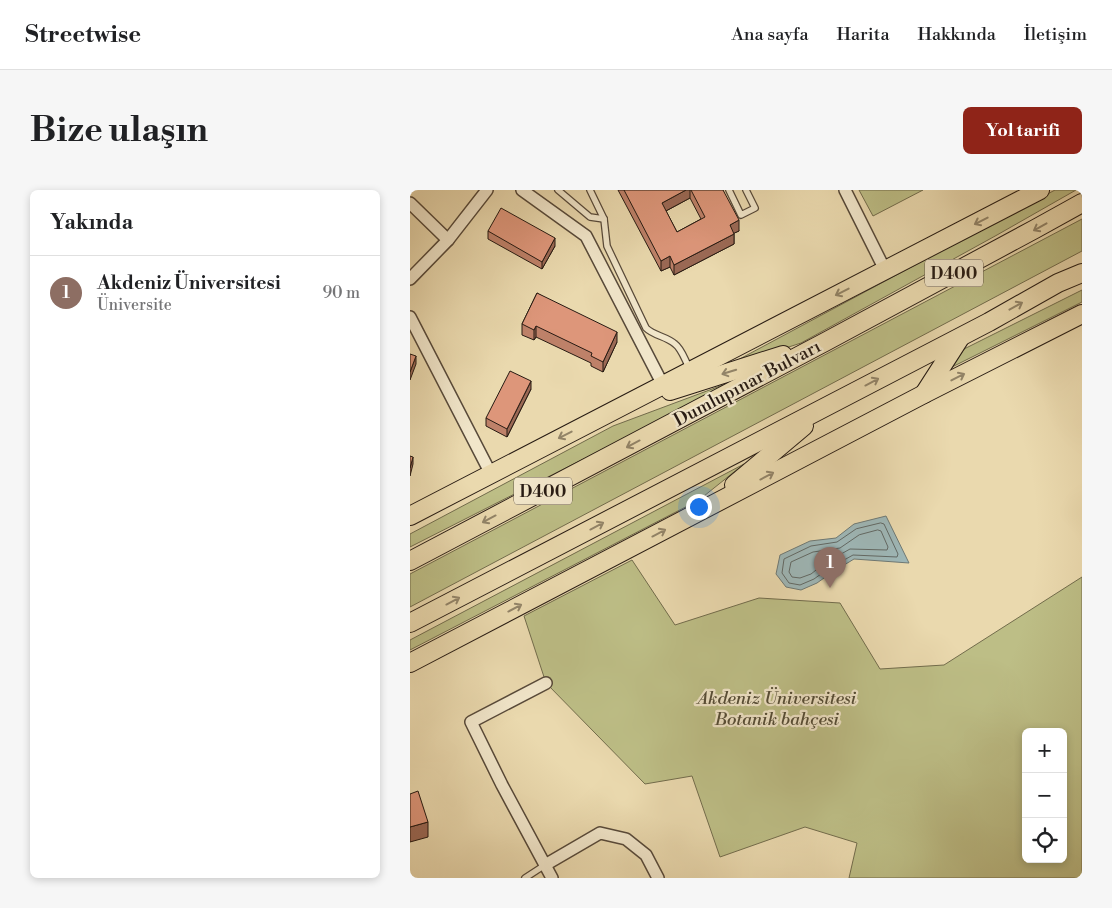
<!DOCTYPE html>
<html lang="tr">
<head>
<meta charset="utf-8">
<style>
  :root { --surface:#fff; --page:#f6f6f6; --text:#202124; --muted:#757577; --line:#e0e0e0; --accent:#8f2418 }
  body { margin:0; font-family:"Libre Bodoni",serif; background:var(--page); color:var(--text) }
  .controls { position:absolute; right:15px; bottom:15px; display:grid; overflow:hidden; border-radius:8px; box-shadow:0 2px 8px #0003 }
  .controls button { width:45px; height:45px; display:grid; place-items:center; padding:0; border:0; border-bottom:1px solid var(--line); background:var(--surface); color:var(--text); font:25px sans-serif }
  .you { position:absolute; left:288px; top:316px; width:18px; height:18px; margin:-12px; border:4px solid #fff; border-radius:50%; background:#1a73e8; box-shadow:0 0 0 8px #1a73e833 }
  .badge { display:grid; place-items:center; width:32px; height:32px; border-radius:50%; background:var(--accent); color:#fff; font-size:16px; font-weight:700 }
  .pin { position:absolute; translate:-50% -41px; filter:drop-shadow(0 1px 2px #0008) }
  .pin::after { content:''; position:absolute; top:26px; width:18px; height:15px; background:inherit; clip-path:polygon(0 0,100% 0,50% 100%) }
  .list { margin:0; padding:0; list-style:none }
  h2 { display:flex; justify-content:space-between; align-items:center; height:65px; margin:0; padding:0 20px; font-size:21px }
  h2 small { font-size:16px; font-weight:400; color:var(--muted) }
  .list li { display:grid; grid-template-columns:32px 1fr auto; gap:15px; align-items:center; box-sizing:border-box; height:75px; padding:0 20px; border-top:1px solid var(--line) }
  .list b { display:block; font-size:19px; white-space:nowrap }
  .list p { margin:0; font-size:16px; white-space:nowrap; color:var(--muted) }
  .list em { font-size:16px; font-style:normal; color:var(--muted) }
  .icon { flex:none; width:28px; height:28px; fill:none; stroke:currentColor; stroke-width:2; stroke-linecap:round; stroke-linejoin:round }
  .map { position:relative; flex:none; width:672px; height:688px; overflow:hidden; border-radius:8px }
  header { display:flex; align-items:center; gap:30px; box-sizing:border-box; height:70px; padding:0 25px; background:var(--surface); border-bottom:1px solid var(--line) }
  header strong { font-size:24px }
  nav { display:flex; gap:28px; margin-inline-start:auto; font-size:18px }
  .intro { display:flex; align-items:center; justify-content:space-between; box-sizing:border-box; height:120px; padding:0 30px }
  h1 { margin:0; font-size:35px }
  .button { padding:12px 22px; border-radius:8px; background:var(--accent); color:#fff; font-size:18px; font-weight:700 }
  main { display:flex; gap:30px; padding:0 30px }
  aside { flex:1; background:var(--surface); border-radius:8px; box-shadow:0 2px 8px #0003 }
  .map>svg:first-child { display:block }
  .green { fill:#bdbe86; stroke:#726c4c; fill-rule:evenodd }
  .water { fill:#9eb7b7; stroke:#6e7975 }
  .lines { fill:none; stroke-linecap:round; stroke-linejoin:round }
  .shore { stroke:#626965; stroke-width:1 }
  .service-casing { stroke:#584a3a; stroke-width:8 }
  .minor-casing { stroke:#584a3a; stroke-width:14 }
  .primary-casing { stroke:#271b13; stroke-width:20 }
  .service { stroke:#f1e6ca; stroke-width:5.5 }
  .minor { stroke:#f1e6ca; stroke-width:11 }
  .primary { stroke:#ead9ae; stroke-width:18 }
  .wall { fill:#be8169; stroke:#271b13; fill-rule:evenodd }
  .shaded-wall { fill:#9b6955; stroke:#271b13 }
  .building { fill:#dd967a; stroke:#271b13 }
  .oneway { stroke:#928468 }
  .labels { text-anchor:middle; stroke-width:4.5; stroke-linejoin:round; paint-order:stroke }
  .shield { fill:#f1e6ca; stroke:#64584a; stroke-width:1 }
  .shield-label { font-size:16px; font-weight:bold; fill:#271b13 }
  .street-label { font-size:18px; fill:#271b13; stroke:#f1e6ca }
  .park-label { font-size:18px; font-style:italic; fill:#544c36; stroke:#f1e6ca }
</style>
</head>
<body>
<header>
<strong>Streetwise</strong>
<nav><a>Ana sayfa</a><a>Harita</a><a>Hakkında</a><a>İletişim</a></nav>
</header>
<div class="intro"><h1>Bize ulaşın</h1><a class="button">Yol tarifi</a></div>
<main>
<aside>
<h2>Yakında<small></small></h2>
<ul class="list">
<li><span class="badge" style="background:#8d6e63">1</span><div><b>Akdeniz Üniversitesi</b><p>Üniversite</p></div><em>90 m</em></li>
</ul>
</aside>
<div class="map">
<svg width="672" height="688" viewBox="0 0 672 688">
  <rect width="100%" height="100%" fill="#ead9ae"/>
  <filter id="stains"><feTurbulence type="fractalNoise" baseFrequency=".004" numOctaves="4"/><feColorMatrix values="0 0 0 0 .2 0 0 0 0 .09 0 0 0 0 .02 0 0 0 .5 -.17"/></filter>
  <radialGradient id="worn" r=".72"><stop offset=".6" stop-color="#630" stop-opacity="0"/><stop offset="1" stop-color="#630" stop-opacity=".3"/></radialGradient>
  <g class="green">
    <polygon points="449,0 513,0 463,26"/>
    <polygon points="645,0 666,0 587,45 391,153 311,179"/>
    <polygon points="672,29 672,61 0,417 0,384"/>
    <polygon points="672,100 672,112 542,177 554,159"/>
    <polygon points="337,186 0,357 0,344 203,236"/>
    <polygon points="334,274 289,310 0,460 0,450"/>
    <path d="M222,370L265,435L349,408L430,413L470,479L534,475L672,387V688H439L447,653L395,637L310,667L282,586L235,594L136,493L114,426ZM616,542H653V669H616Z"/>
  </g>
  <polygon class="water" points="476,326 499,373 444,369 421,383 407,393 391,400 376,397 366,384 370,365 400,351 426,348 444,334"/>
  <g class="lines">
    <g class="shore">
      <polygon points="471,333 474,334 488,364 487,367 443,365 418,379 404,389 390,395 379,393 372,383 374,369 376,368 401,356 427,352 446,339"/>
      <polygon points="468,340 471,341 478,357 477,360 440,359 415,373 401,384 390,388 382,387 379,382 381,372 403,362 430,358 449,345"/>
    </g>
    <g class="service-casing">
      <g id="service">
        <polyline points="148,0 180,27 194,29"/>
        <path d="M180,0L194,29L197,56L236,138C244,146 256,146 265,154C272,159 275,171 280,179"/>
        <polyline points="319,0 331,25 345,18 336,0"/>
        <polyline points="115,688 135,675"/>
      </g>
    </g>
    <g class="minor-casing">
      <g id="minor">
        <polyline points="112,0 176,46 253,195"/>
        <polyline points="435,0 475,80"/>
        <polyline points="0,13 38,50"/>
        <polyline points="0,89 38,50 77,0"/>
        <polyline points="0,127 81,284"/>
        <polyline points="136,493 61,532 92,595 142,688"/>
        <polyline points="135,675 190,643 216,649 236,665 248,688"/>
      </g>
    </g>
    <g class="primary-casing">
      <g id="primary">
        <polyline points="260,201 373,165"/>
        <polyline points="514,204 550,148"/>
        <polyline points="324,295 394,236"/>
        <polyline points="0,326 630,0"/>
        <polyline points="0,371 415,152 625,39 672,13"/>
        <polyline points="0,433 579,132 648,93 672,83"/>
        <polyline points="0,473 514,204 672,124"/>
      </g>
    </g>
    <use href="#service" class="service"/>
    <use href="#minor" class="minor"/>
    <use href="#primary" class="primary"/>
  </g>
  <g class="wall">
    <path d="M208,0H313L329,41L324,43V54L264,85L260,77L251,81ZM280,8L291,29L267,42L256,21Z"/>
    <polygon points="78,41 145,56 132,79 78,49"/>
    <polygon points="127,103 207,152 193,182 181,176 181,173 126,147 124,150 112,145 112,134"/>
    <polygon points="121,199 97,247 76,236 76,228"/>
  </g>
  <g class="shaded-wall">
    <polygon points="276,0 280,0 280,8 252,23 252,13"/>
    <polygon points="329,30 329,41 320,45 320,35"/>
    <polygon points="324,44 324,54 264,85 264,75"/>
    <polygon points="145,48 145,56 132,79 132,72"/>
    <polygon points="260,66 260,77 251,81 251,71"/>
    <polygon points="126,136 126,147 124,150 124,140"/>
    <polygon points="207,142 207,152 193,182 193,172"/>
    <polygon points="6,166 6,174 0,190 0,182"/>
    <polygon points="121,191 121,199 97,247 97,239"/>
    <polygon points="3,267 3,274 0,286 0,278"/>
    <polygon points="18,632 18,647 0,652 0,637"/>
  </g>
  <g class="building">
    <polygon points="214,0 276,0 252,13 267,42 295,27 281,0 313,0 329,30 320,35 324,44 264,75 260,66 251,71"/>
    <polygon points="91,18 145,48 132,72 78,41"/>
    <polygon points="127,103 207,142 193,172 181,166 182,163 126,136 124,140 112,134"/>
    <polygon points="0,164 6,166 0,182"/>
    <polygon points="100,181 121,191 97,239 76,228"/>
    <polygon points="0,266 3,267 0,278"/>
    <polygon points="8,601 18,632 0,637 0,604"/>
  </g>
  <defs><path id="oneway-shaft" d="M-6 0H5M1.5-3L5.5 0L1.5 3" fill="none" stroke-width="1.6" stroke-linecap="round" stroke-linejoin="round" transform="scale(1.25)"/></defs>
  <g class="oneway">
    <use href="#oneway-shaft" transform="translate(571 31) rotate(153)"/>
    <use href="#oneway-shaft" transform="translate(630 37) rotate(151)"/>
    <use href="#oneway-shaft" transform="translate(432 102) rotate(153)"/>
    <use href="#oneway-shaft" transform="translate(606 116) rotate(-29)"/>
    <use href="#oneway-shaft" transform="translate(319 182) rotate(163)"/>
    <use href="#oneway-shaft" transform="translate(548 187) rotate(-27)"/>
    <use href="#oneway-shaft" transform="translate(462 192) rotate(-28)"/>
    <use href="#oneway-shaft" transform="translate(155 245) rotate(153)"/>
    <use href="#oneway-shaft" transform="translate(223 254) rotate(152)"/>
    <use href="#oneway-shaft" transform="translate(357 286) rotate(-28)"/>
    <use href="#oneway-shaft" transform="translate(79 329) rotate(152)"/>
    <use href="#oneway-shaft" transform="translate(187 336) rotate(-28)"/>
    <use href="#oneway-shaft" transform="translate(249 343) rotate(-28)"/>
    <use href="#oneway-shaft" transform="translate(43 411) rotate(-28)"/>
    <use href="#oneway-shaft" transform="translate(105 418) rotate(-28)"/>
  </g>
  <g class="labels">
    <g class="shield">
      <rect x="515" y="69.5" width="58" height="27" rx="4"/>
      <rect x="104" y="287.5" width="58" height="27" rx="4"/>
    </g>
    <g class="shield-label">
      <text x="544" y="89">D400</text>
      <text x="133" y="307">D400</text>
    </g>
    <g class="street-label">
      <text transform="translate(337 193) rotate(-28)" y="6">Dumlupınar Bulvarı</text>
    </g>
    <g class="park-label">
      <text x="367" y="514">Akdeniz Üniversitesi<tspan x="367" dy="21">Botanik bahçesi</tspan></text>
    </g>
  </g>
  <rect width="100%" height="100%" filter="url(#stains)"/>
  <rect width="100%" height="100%" fill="url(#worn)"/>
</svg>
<div class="controls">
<button>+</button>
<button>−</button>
<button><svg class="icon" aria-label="locate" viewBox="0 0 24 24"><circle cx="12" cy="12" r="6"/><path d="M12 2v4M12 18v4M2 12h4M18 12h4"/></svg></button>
</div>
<div class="you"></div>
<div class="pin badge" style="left:420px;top:398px;background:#8d6e63">1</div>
</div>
</main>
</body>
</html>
